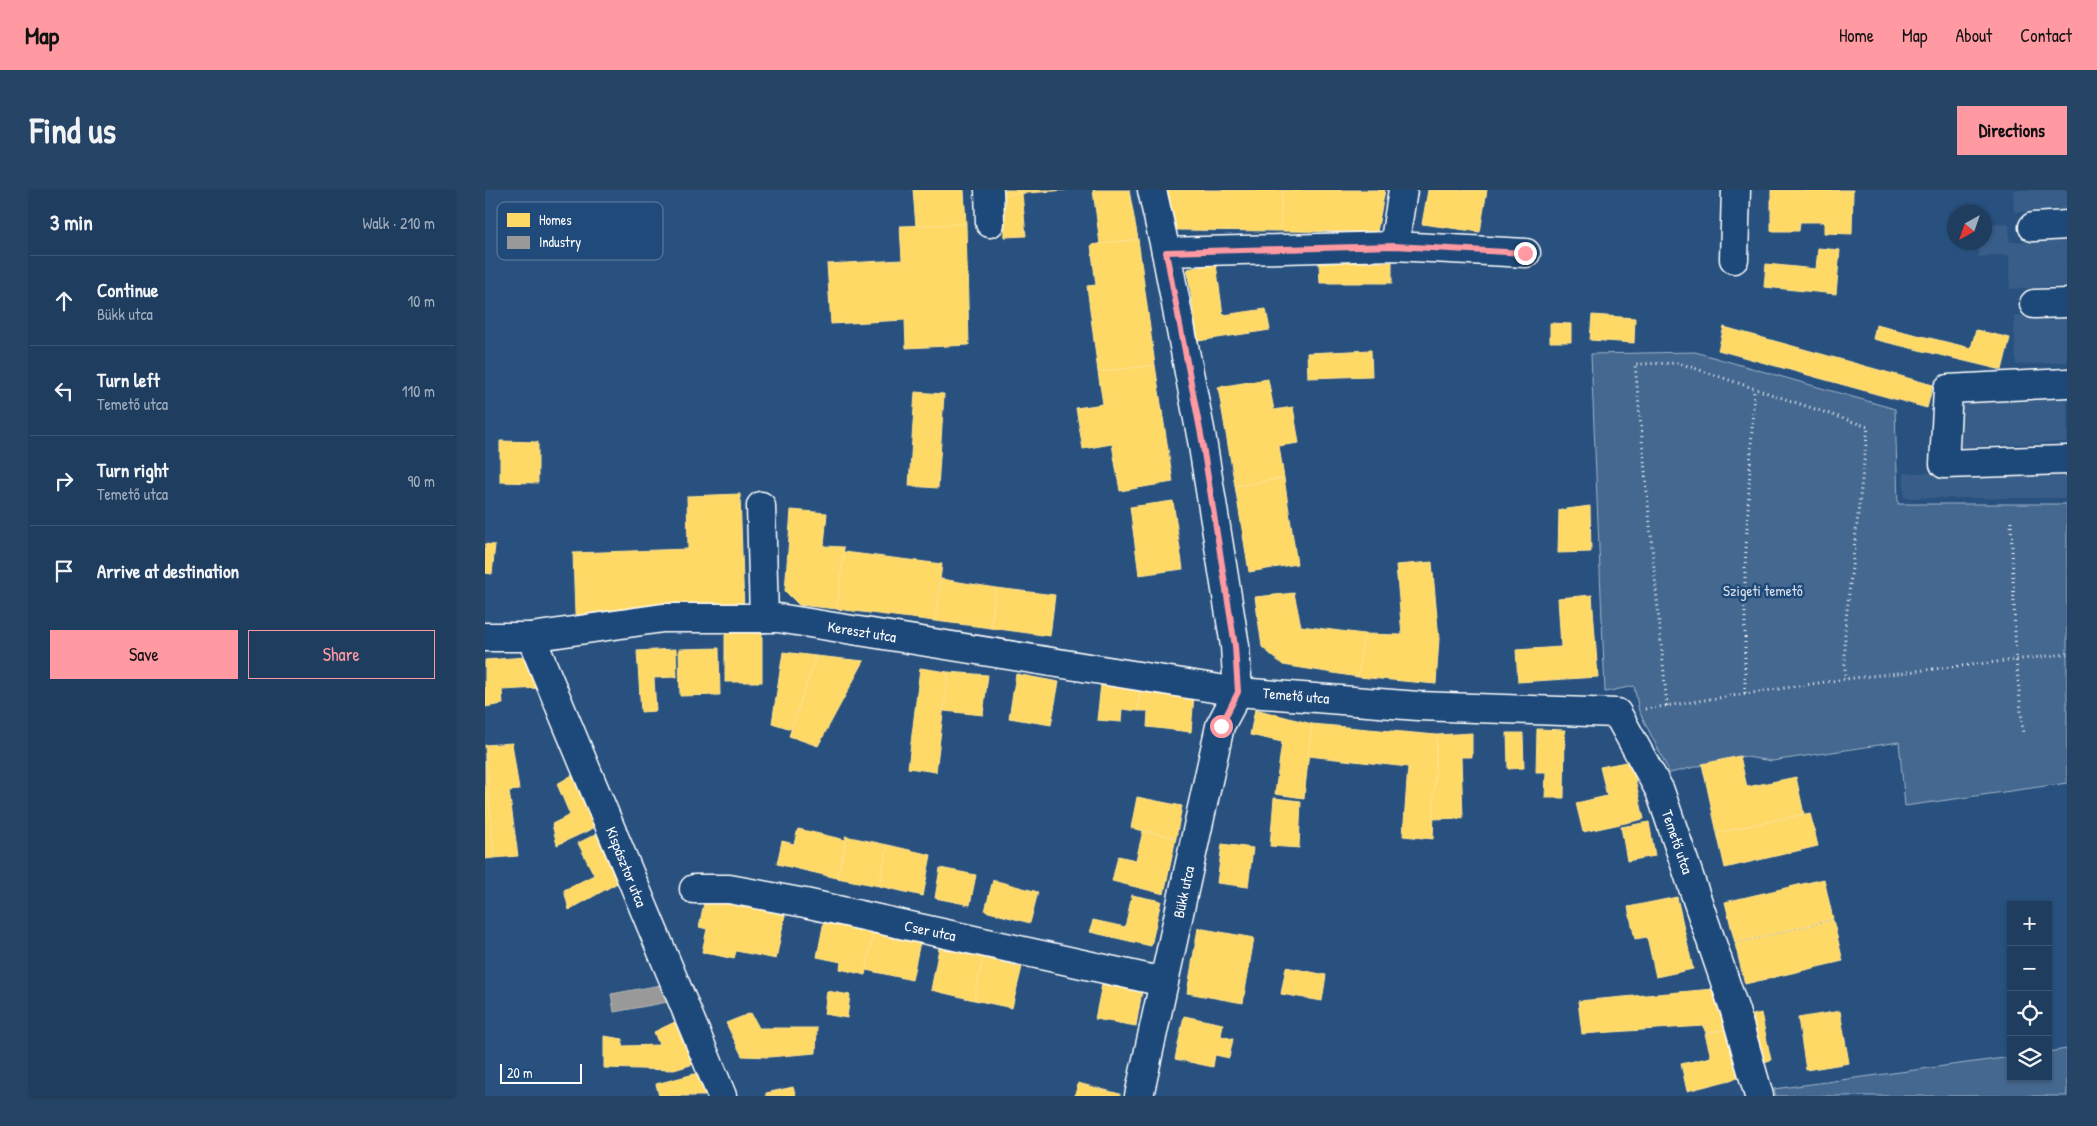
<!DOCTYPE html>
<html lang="en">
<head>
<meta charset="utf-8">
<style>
  :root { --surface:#1e3d5f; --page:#264465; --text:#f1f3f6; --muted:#a1aebd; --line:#3c5674; --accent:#ff9aa2 }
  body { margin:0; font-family:"Patrick Hand",sans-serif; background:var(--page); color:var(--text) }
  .controls { position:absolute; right:15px; bottom:15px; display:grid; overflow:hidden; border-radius:0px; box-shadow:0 1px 4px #0004 }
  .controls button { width:45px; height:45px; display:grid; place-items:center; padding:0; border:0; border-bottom:1px solid var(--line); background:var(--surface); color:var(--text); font:25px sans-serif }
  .compass { position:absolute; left:1462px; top:15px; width:45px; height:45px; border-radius:50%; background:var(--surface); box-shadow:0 1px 4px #0004; rotate:220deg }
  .scale { position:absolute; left:15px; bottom:12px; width:82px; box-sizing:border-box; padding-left:5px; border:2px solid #fff; border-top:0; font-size:14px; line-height:18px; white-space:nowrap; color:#fff; -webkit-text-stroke:4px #1f4a7a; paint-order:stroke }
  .stop { position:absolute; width:15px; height:15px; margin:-11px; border:4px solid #ff9aa2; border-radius:50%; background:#fff }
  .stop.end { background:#ff9aa2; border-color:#fff; box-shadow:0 1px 5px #0008 }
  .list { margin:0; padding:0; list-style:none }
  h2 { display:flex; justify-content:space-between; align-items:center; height:65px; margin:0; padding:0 20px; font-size:21px }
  h2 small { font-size:16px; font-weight:400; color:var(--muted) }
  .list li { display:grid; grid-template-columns:32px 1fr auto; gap:15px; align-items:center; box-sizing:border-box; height:90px; padding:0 20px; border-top:1px solid var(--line) }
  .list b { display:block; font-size:19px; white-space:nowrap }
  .list p { margin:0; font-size:16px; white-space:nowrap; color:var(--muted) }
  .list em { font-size:16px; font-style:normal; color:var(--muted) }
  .actions { display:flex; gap:10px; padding:15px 20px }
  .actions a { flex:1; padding:11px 0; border:1px solid var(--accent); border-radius:0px; text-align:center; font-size:18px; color:var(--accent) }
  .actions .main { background:var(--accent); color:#111 }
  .icon { flex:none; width:28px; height:28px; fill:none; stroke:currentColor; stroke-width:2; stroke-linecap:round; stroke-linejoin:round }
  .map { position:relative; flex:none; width:1582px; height:906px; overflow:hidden; border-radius:0px }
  header { display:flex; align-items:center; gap:30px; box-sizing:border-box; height:70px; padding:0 25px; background:var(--accent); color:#111 }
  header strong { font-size:24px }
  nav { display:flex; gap:28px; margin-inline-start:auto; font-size:18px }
  .intro { display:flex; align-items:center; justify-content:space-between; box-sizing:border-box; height:120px; padding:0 30px }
  h1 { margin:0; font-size:35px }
  .button { padding:12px 22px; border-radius:0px; background:var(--accent); color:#111; font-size:18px; font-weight:700 }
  main { display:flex; gap:30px; padding:0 30px }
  aside { flex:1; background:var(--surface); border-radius:0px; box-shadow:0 1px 4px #0004 }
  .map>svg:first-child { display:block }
  .built { fill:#375d88 }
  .green { fill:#446890; stroke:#a2b4c8 }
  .homes { fill:#ffd966; stroke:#ffe494 }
  .industry { fill:#999; stroke:#b8b8b8 }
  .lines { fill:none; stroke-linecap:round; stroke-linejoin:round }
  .minor-casing { stroke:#fff; stroke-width:31 }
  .path { stroke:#fff; stroke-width:3; stroke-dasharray:1 4; stroke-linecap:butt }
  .minor { stroke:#1f4a7a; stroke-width:28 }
  .route { stroke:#ff9aa2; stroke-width:6 }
  .labels { text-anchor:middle; stroke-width:5; stroke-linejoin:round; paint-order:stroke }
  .park-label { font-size:15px; fill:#dae1e9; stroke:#1f4a7a }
  .street-label { font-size:15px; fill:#fff; stroke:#1f4a7a }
  .key { fill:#1f4a7a; stroke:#6280a2; stroke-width:1 }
  .key-label { font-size:14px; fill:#fff }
</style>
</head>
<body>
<header>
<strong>Map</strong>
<nav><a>Home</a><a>Map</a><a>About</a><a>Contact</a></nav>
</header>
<div class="intro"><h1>Find us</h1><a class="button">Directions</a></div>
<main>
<aside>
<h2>3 min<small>Walk · 210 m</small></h2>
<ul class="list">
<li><svg class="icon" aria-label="ahead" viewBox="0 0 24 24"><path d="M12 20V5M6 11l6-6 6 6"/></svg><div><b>Continue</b><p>Bükk utca</p></div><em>10 m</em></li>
<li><svg class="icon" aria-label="left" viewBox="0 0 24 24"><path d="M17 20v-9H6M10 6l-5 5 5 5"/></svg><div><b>Turn left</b><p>Temető utca</p></div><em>110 m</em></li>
<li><svg class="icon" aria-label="right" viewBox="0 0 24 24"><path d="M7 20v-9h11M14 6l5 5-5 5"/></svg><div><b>Turn right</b><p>Temető utca</p></div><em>90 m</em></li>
<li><svg class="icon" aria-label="arrive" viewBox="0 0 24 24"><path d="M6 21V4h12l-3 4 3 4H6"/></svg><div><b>Arrive at destination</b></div></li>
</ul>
<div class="actions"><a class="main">Save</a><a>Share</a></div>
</aside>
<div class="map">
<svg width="1582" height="906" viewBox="0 0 1582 906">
  <rect width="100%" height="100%" fill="#28517f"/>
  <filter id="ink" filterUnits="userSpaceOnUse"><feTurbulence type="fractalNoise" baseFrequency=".02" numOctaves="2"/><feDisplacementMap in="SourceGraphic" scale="10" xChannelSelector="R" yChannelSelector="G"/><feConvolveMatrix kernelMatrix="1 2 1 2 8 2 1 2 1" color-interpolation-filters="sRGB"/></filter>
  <g filter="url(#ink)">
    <g class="built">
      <polygon points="1528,0 1582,0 1582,19 1529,22"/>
      <polygon points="1524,33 1525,52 1582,49 1582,96 1525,99 1524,65 1494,67 1494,53 1500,52 1500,34"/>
      <polygon points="1582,124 1582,172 1531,175 1529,126"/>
      <polygon points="1582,206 1582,252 1474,257 1472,210"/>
      <rect x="1419" y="283" width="163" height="25"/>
    </g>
    <g class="green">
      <polygon points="1210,162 1410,219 1413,314 1582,314 1582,593 1420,616 1414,552 1287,571 1255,566 1185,583 1154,521 1149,496 1120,502 1106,164"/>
      <polygon points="1582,859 1582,906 1291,906 1289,899 1526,867 1526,887 1563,887 1563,862"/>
    </g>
    <g class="homes">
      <polygon points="428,0 479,0 481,34 431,37"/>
      <polygon points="517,0 581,0 518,5"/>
      <polygon points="608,0 644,0 653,49 615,54"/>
      <polygon points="682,0 797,0 795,41 691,40"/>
      <polygon points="797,0 900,0 892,42 795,41"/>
      <polygon points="943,0 1002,0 995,42 937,34"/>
      <polygon points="1286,0 1368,0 1367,44 1339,43 1339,32 1315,32 1314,41 1286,41"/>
      <polygon points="537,3 541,46 520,47 518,5"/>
      <polygon points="481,34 484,155 421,158 420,130 346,134 342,74 417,70 415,36"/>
      <polygon points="653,49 670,175 613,182 602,96 611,95 606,55"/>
      <polygon points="1333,58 1355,60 1351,104 1279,97 1281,74 1331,79"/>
      <polygon points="907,72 907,93 835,93 834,73"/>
      <polygon points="731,74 738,125 781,119 785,140 713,151 702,79"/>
      <polygon points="1107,125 1150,128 1149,153 1105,150"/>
      <polygon points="1065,133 1086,134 1086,152 1065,152"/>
      <polygon points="1391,135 1486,158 1491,140 1525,148 1517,180 1388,149"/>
      <polygon points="1239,137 1448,195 1442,218 1233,160"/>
      <polygon points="886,160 887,186 823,188 822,163"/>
      <polygon points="670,175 688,292 635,301 627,254 598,259 591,218 618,214 613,182"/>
      <polygon points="783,189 789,220 808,217 814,253 794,256 799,288 750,296 733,197"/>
      <polygon points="430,202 459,204 453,298 424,296"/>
      <polygon points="15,251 53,252 53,293 15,292"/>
      <polygon points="799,288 812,374 764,382 750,296"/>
      <polygon points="255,304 259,420 90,425 88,363 203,359 202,306"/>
      <polygon points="688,311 698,379 654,385 645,317"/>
      <polygon points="1105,316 1106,362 1073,363 1074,320"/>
      <polygon points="306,320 342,323 339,356 358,357 359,362 352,419 314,415 300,401"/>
      <polygon points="0,354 10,355 7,384 0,383"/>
      <polygon points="359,362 457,374 450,431 352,419"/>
      <polygon points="947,372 954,449 951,494 873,487 879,444 917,445 911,375"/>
      <polygon points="456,389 511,398 506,438 450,431"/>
      <polygon points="511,398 570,405 565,446 506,438"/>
      <polygon points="809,403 816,436 879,444 873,487 798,475 777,457 770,407"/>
      <polygon points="1107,405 1113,487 1033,492 1031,460 1076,457 1073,408"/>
      <rect x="240" y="437" width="37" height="55"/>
      <polygon points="234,458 235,505 195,506 194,459"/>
      <polygon points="191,459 192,487 169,488 171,521 156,522 152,461"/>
      <polygon points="298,462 331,466 306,539 287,533"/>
      <polygon points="331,466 379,471 333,556 304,546"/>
      <polygon points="41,467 55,498 17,500 18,514 0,517 0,470"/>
      <polygon points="435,478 463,482 451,582 423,578"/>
      <polygon points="463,482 503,485 498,525 459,521"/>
      <polygon points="531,484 574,492 566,535 524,528"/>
      <polygon points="616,494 655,499 653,521 637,519 636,532 612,530"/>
      <polygon points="655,499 709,505 706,542 662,537 663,521 653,521"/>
      <polygon points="770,519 827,534 819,608 790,604 797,552 765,545"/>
      <polygon points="827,534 952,545 948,649 918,646 923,577 823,566"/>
      <polygon points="1052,539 1080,540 1079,608 1060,608 1061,582 1051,582"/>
      <polygon points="987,543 987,567 976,567 978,628 948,629 952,545"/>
      <polygon points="1022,543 1038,543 1039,578 1023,579"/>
      <polygon points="27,553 34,600 24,601 33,666 9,668 0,555"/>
      <polygon points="0,563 9,668 0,669"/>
      <polygon points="1255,566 1262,597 1311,587 1319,624 1232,643 1217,574"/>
      <polygon points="1146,571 1159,629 1098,642 1091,613 1122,606 1115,577"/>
      <polygon points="89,584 111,637 72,655 67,634 85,625 72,594"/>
      <polygon points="652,607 697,616 691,648 646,638"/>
      <polygon points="789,608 816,611 814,658 785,656"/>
      <polygon points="1325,623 1333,656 1240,678 1232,643"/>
      <polygon points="1164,632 1170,666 1142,671 1136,637"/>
      <polygon points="313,639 361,650 352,688 292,674 297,651 309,654"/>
      <polygon points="658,641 691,648 679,704 627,691 633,666 651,670"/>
      <polygon points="115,642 136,691 84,720 79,700 109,685 93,653"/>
      <polygon points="360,646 403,655 394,696 352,688 361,650"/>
      <polygon points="737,654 768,658 763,697 732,693"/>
      <polygon points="403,655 446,665 438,706 394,696"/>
      <polygon points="455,678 491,685 485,715 450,708"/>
      <polygon points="1339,689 1348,729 1250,753 1240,712"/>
      <polygon points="508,690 553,702 545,733 500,721"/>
      <polygon points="221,703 301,720 291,769 251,761 249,769 217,762 222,739 214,737"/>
      <polygon points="647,705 676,711 666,756 605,742 608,730 640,737"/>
      <polygon points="1192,707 1208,779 1171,787 1162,747 1150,749 1143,717"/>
      <polygon points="1348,730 1358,771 1260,794 1250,754"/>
      <polygon points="339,731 389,742 380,785 355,779 356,772 332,767"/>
      <polygon points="713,738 769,748 758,813 702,803"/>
      <polygon points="389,742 435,752 427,790 381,780"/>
      <polygon points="454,758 498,768 489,810 446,800"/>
      <polygon points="498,768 537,777 527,818 489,810"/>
      <polygon points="801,777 841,785 837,811 796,804"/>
      <polygon points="617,794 657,801 651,836 610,829"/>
      <polygon points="1228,799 1241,839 1221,843 1218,836 1097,844 1093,811"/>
      <polygon points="342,801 365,805 362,828 339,824"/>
      <polygon points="1355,821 1364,873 1321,880 1313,828"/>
      <polygon points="266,823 274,838 332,838 331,863 284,867 257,866 241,833"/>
      <polygon points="1276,823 1286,870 1267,875 1256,828"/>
      <polygon points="699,826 738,834 736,846 748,849 744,868 730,865 728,877 690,869"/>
      <polygon points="194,830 209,874 189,880 119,878 119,846 138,849 137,856 174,855 169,842"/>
      <polygon points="1241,839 1253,888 1202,901 1196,874 1226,867 1220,844"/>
      <polygon points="213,883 223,906 174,906 171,894"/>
      <polygon points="593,893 635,904 635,906 590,906"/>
      <polygon points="308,897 311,906 281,906 281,903"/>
    </g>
    <polygon class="industry" points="176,795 183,812 129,822 126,804"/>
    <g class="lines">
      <g class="minor-casing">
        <g id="minor">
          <polyline points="504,0 505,33"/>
          <polyline points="667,0 681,62"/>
          <polyline points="1548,37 1582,35"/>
          <polyline points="909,56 918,0"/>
          <polyline points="1041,63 909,56 681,62 717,250 750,456 753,502 933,516 1132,523 1175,601 1250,821 1274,906"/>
          <polyline points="1249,69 1251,0"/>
          <polyline points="1549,114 1582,113"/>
          <polyline points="1582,193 1463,199 1459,274 1582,270"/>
          <polyline points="276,316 279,428"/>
          <polyline points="0,447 46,447 178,428 293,428 753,502 735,536 654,906"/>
          <polyline points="46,447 237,906"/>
          <polyline points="209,699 244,699 320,713 679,792"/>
        </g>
      </g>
      <g class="path">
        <polyline points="1526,331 1531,469 1538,542"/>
        <polyline points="1260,503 1260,379 1269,199"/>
        <polyline points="1182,516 1150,174 1194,173 1383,237 1360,438 1360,489"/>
        <polyline points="1160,519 1360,489 1582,464"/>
      </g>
      <use href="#minor" class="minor"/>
    </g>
  </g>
  <g class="lines" filter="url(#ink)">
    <polyline class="route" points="736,536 753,502 750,456 717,250 681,62 909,56 1040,63"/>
  </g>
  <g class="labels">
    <g class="park-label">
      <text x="1278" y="406">Szigeti temető</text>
    </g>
    <g class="street-label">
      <text transform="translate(377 442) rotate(9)" y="5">Kereszt utca</text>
      <text transform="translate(811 506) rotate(5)" y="5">Temető utca</text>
      <text transform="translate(1192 652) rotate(71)" y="5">Temető utca</text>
      <text transform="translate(141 677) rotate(68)" y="5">Kispásztor utca</text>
      <text transform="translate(699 702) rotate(-78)" y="5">Bükk utca</text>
      <text transform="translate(445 741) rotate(12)" y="5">Cser utca</text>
    </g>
  </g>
  <rect x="12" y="12" width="166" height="58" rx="8" class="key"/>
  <rect x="22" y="23" width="23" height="14" fill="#ffd966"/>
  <rect x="22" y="46" width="23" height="13" fill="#999"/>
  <g class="key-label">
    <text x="54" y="35">Homes</text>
    <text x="54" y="57">Industry</text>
  </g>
</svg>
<div class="controls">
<button>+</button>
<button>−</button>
<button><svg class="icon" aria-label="locate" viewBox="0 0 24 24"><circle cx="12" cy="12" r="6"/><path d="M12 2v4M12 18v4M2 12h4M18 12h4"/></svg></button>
<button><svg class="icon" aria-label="layers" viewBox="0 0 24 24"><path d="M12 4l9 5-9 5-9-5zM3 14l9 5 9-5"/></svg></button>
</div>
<svg class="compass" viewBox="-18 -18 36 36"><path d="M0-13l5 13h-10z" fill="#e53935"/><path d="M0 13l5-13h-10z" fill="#a1aebd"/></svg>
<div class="scale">20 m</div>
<div class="stop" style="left:736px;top:536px"></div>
<div class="stop end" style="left:1040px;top:63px"></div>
</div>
</main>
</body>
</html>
